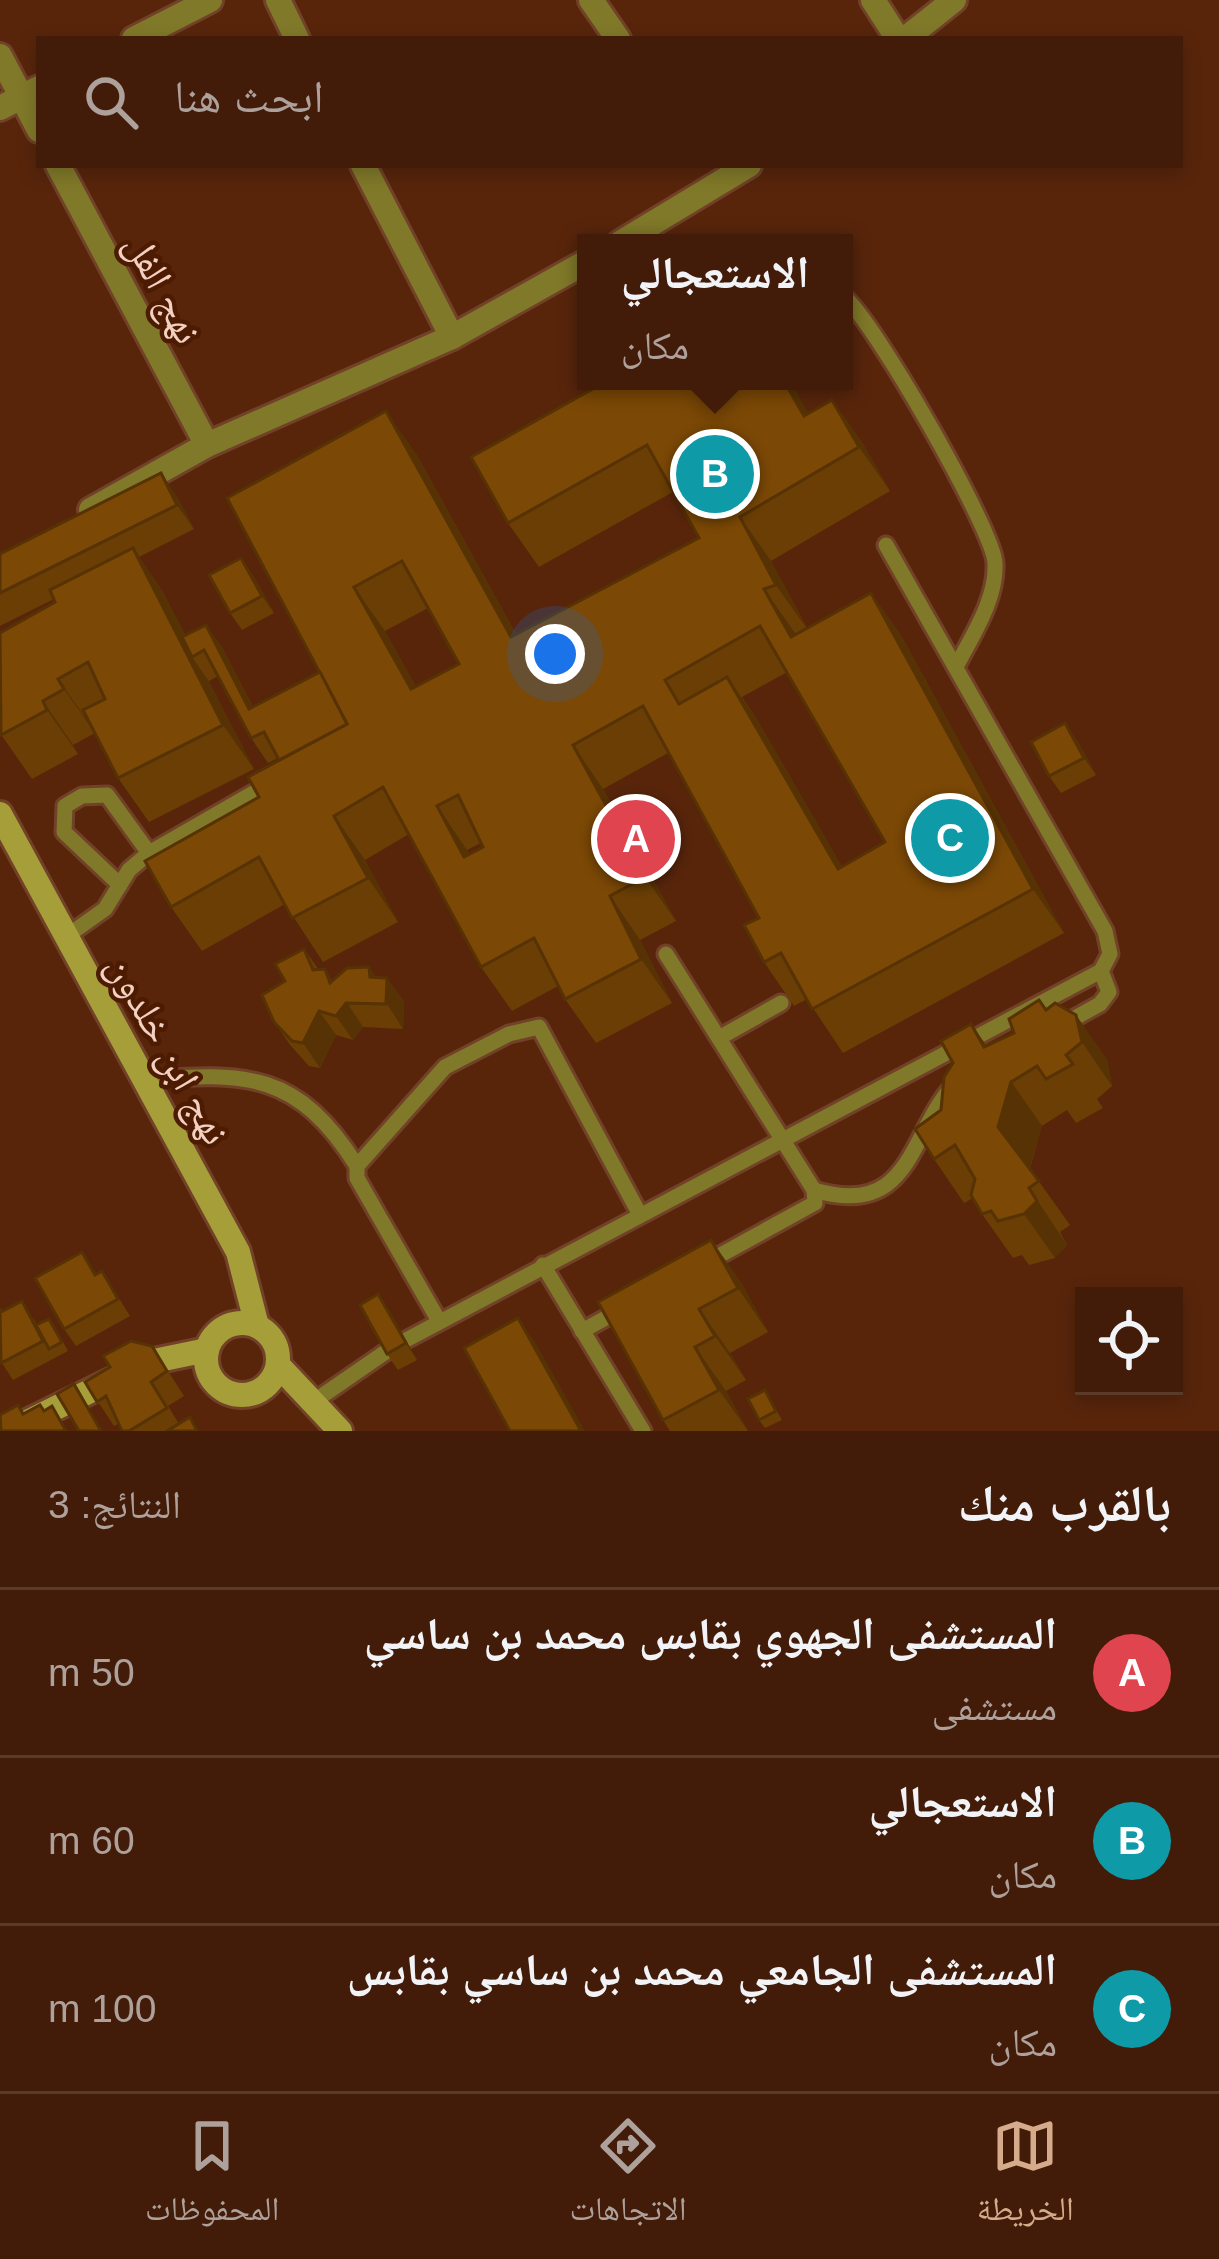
<!DOCTYPE html>
<html lang="ar">
<head>
<meta charset="utf-8">
<style>
  :root { --surface:#421c08; --page:#492512; --text:#f1f3f6; --muted:#aea19c; --line:#5a3a29; --accent:#d6ab8b }
  body { margin:0; font-family:Helvetica,"Noto Naskh Arabic",sans-serif; background:var(--page); color:var(--text); direction:rtl }
  .controls { position:absolute; right:36px; bottom:36px; display:grid; overflow:hidden; border-radius:0px; box-shadow:0 6px 18px #0003 }
  .controls button { width:108px; height:108px; display:grid; place-items:center; padding:0; border:0; border-bottom:3px solid var(--line); background:var(--surface); color:var(--text); font:60px sans-serif }
  .you { position:absolute; left:555px; top:654px; width:42px; height:42px; margin:-30px; border:9px solid #fff; border-radius:50%; background:#1a73e8; box-shadow:0 0 0 18px #1a73e833 }
  .badge { display:grid; place-items:center; width:78px; height:78px; border-radius:50%; background:var(--accent); color:#fff; font-size:39px; font-weight:700 }
  .pin { position:absolute; translate:-50% -50%; border:6px solid #fff; box-shadow:0 3px 12px #0006 }
  .popup { position:absolute; left:577px; top:234px; width:276px; height:156px; box-sizing:border-box; display:grid; place-content:center; border-radius:0px; background:var(--surface); filter:drop-shadow(0 3px 9px #0005); font-size:39px; white-space:nowrap; color:var(--muted) }
  .popup b { font-size:45px; color:var(--text) }
  .popup::after { content:''; position:absolute; left:50%; top:100%; margin-left:-24px; border:24px solid transparent; border-top-color:var(--surface) }
  .list { margin:0; padding:0; list-style:none }
  h2 { display:flex; justify-content:space-between; align-items:center; height:156px; margin:0; padding:0 48px; font-size:51px }
  h2 small { font-size:39px; font-weight:400; color:var(--muted) }
  .list li { display:grid; grid-template-columns:78px 1fr auto; gap:36px; align-items:center; box-sizing:border-box; height:168px; padding:0 48px; border-top:3px solid var(--line) }
  .list b { display:block; font-size:45px; white-space:nowrap }
  .list p { margin:0; font-size:39px; white-space:nowrap; color:var(--muted) }
  .list em { font-size:39px; font-style:normal; color:var(--muted) }
  .icon { flex:none; width:66px; height:66px; fill:none; stroke:currentColor; stroke-width:2; stroke-linecap:round; stroke-linejoin:round }
  .map { position:relative; flex:none; width:1219px; height:1431px; overflow:hidden; direction:ltr }
  .search { position:absolute; background:var(--surface); box-shadow:0 6px 18px #0003; left:36px; right:36px; top:36px; height:132px; display:flex; align-items:center; gap:30px; box-sizing:border-box; padding:0 42px; border-radius:0px; color:var(--muted); font-size:45px }
  .sheet { height:660px; background:var(--surface) }
  nav { display:flex; justify-content:space-around; align-items:center; box-sizing:border-box; height:168px; border-top:3px solid var(--line); background:var(--surface); font-size:33px; color:var(--muted) }
  nav a { display:grid; justify-items:center; gap:6px }
  nav .on { color:var(--accent) }
  .map>svg:first-child { display:block }
  .lines { fill:none; stroke-linecap:round; stroke-linejoin:round }
  .lane-casing { stroke:#714128; stroke-width:21 }
  .street-casing { stroke:#714128; stroke-width:30 }
  .secondary-casing { stroke:#714128; stroke-width:30 }
  .lane { stroke:#807929; stroke-width:15 }
  .street { stroke:#807929; stroke-width:24 }
  .secondary { stroke:#a69e38; stroke-width:24 }
  .wall { fill:#6a3e05; fill-rule:evenodd }
  .shaded-wall { fill:#563204 }
  .building { fill:#7b4806; stroke:#563204; stroke-width:3; fill-rule:evenodd }
  .labels { text-anchor:middle; stroke-width:9; stroke-linejoin:round; paint-order:stroke }
  .street-label { font-size:39px; fill:#f2d1c3; stroke:#4d1b01 }
</style>
</head>
<body>
<div class="map">
<svg width="1219" height="1431" viewBox="0 0 1219 1431">
  <rect width="100%" height="100%" fill="#58250b"/>
  <g class="lines">
    <g class="lane-casing">
      <g id="lane">
        <path d="M844,297C871,316 994,530 995,563C997,599 972,636 956,667"/>
        <polyline points="120,885 64,832 65,806 82,796 107,795 149,853"/>
        <polyline points="67,936 105,909 129,870 149,853 269,784"/>
        <polyline points="666,954 814,1190 815,1203 706,1263"/>
        <polyline points="1062,1025 1100,1004 1109,992 1101,971"/>
        <polyline points="719,1038 781,1003"/>
        <path d="M145,1080C247,1072 298,1072 357,1166"/>
        <path d="M814,1190C911,1219 909,1135 952,1087"/>
        <polyline points="543,1265 643,1431"/>
        <polyline points="439,1321 357,1178 357,1166 445,1067 509,1034 539,1027 639,1213"/>
        <polyline points="582,1331 622,1309"/>
        <polyline points="406,1340 1101,971 1110,954 1105,931 886,545"/>
        <polyline points="316,1400 387,1351"/>
      </g>
    </g>
    <g class="street-casing">
      <g id="street">
        <polyline points="278,0 297,39"/>
        <polyline points="591,0 618,39"/>
        <polyline points="873,0 898,39"/>
        <polyline points="134,39 210,0"/>
        <polyline points="905,39 954,0"/>
        <polyline points="0,56 39,130"/>
        <polyline points="0,108 39,88"/>
        <polyline points="58,165 207,445"/>
        <polyline points="363,165 452,337"/>
        <polyline points="620,243 749,165"/>
        <polyline points="91,510 207,445 452,337 586,262"/>
      </g>
    </g>
    <g class="secondary-casing">
      <g id="secondary">
        <polyline points="0,814 238,1252 257,1326"/>
        <circle cx="242" cy="1359" r="36"/>
        <polyline points="278,1365 340,1431"/>
        <polyline points="9,1431 149,1362 207,1350"/>
      </g>
    </g>
    <use href="#lane" class="lane"/>
    <use href="#street" class="street"/>
    <use href="#secondary" class="secondary"/>
  </g>
  <g class="wall">
    <path d="M832,400L863,444L890,491L771,561L807,628L871,593L902,637L1064,933L843,1053L807,999L794,1006L764,962L759,918L668,753L603,789L676,921L640,940L672,1003L596,1043L565,999L558,986L512,1011L481,967L409,834L365,860L398,922L323,962L285,904L202,951L171,907L259,797L279,760L278,758L268,763L251,738L218,676L209,681L208,680L254,769L149,822L118,778L95,733L73,745L78,754L32,779L0,733L55,602L54,599L0,626V554L178,498L194,529L139,557L163,592L185,635L206,625L223,649L253,707L320,672L227,498L417,455L516,634L699,538L673,492L539,567L508,523L471,457L809,413ZM428,608L459,664L416,687L385,631ZM787,672L885,842L842,867L758,721L742,697ZM481,843L483,847L470,854L467,850Z"/>
    <polygon points="253,575 274,613 242,630 230,613"/>
    <polygon points="1077,740 1096,775 1061,793 1049,776"/>
    <polygon points="304,949 319,970 333,980 369,967 376,977 387,978 404,1002 403,1029 363,1027 353,1040 336,1035 320,1068 309,1066 291,1046 274,1022 285,981"/>
    <polygon points="1046,1010 1107,1059 1112,1086 1097,1099 1103,1108 1076,1123 1067,1110 1042,1126 1030,1169 1070,1225 1060,1232 1067,1245 1055,1258 1029,1265 1022,1255 1013,1258 982,1214 973,1198 964,1203 934,1159 941,1110 953,1063 971,1024 987,1046 1014,1033"/>
    <polygon points="711,1240 742,1284 768,1332 730,1353 746,1380 726,1391 748,1431 670,1431 663,1420"/>
    <polygon points="102,1271 130,1316 76,1346 64,1329"/>
    <polygon points="378,1294 417,1360 398,1370 387,1354"/>
    <polygon points="0,1308 2,1311 33,1318 37,1325 55,1327 68,1351 13,1380 0,1360"/>
    <polygon points="152,1346 184,1396 168,1406 179,1424 199,1431 122,1431 119,1423 114,1426 85,1382"/>
    <polygon points="765,1390 782,1420 765,1428 759,1420"/>
  </g>
  <g class="shaded-wall">
    <polygon points="784,381 790,381 835,460 804,416"/>
    <polygon points="832,400 863,444 890,491 859,447"/>
    <polygon points="386,411 417,455 542,681 511,637"/>
    <polygon points="161,473 178,498 194,529 177,505"/>
    <polygon points="740,517 771,561 807,629 776,585"/>
    <polygon points="133,548 163,592 196,655 192,657 208,680 254,769 223,725"/>
    <polygon points="241,558 253,575 274,613 262,596"/>
    <polygon points="354,587 385,631 441,733 411,689"/>
    <polygon points="764,589 795,633 822,681 791,637"/>
    <polygon points="871,593 902,637 1064,933 1033,889"/>
    <polygon points="206,625 223,649 266,733 249,709"/>
    <polygon points="727,677 758,721 869,913 838,869"/>
    <polygon points="58,679 89,723 95,733 64,689"/>
    <polygon points="43,701 73,745 78,754 47,710"/>
    <polygon points="1065,723 1077,740 1096,775 1084,758"/>
    <polygon points="573,745 603,789 676,921 645,877"/>
    <polygon points="437,806 467,850 495,901 464,857"/>
    <polygon points="334,816 365,860 398,922 368,878"/>
    <polygon points="610,896 640,940 672,1003 641,959"/>
    <polygon points="369,967 386,991 387,978 404,1002 403,1029 370,977"/>
    <polygon points="325,969 363,1027 353,1040 336,1016"/>
    <polygon points="319,1011 336,1035 320,1068 303,1043"/>
    <polygon points="1076,1015 1107,1059 1112,1086 1082,1042"/>
    <polygon points="971,1024 1042,1126 1029,1171 998,1127 984,1047"/>
    <polygon points="1029,1188 1067,1245 1055,1258 1024,1214"/>
    <polygon points="711,1240 742,1284 768,1332 738,1288"/>
    <polygon points="378,1294 390,1311 417,1360 406,1343"/>
    <polygon points="699,1309 730,1353 746,1380 715,1336"/>
    <polygon points="518,1318 535,1342 585,1431 581,1431"/>
    <polygon points="695,1347 726,1391 748,1431 719,1390"/>
  </g>
  <g class="building">
    <path d="M607,381H784L804,416L832,400L859,447L740,517L776,585L764,589L791,637L871,593L1033,889L812,1009L781,953L764,962L744,925L759,918L643,706L573,745L645,877L610,896L641,959L565,999L534,938L481,967L383,787L334,816L368,878L292,918L259,857L171,907L145,861L259,797L248,777L347,724L227,498L386,411L511,637L699,538L647,445L508,523L471,457ZM402,561L459,664L411,689L354,587ZM760,626L885,842L838,869L727,677L679,704L665,680ZM458,795L483,847L464,857L437,806Z"/>
    <polygon points="161,473 177,505 0,593 0,554"/>
    <polygon points="133,548 223,725 118,778 83,710 105,699 88,662 58,679 64,689 43,701 47,710 1,735 0,633 55,602 50,590"/>
    <polygon points="241,558 262,596 230,613 209,575"/>
    <polygon points="206,625 249,709 320,672 347,724 279,760 264,732 251,738 204,650 192,657 182,637"/>
    <polygon points="1065,723 1084,758 1049,776 1031,742"/>
    <polygon points="304,949 313,970 325,969 330,983 347,968 369,967 370,977 387,978 386,1004 346,1003 336,1016 319,1011 303,1043 292,1041 274,1022 262,995 285,981 275,964"/>
    <polygon points="1039,1000 1046,1010 1055,1003 1076,1015 1082,1042 1066,1055 1073,1064 1046,1079 1037,1066 1011,1082 998,1127 1039,1181 1029,1188 1037,1201 1024,1214 998,1221 991,1211 982,1214 971,1195 975,1179 955,1145 934,1159 915,1129 941,1110 944,1077 953,1063 941,1041 971,1024 984,1047 1014,1033 1009,1019"/>
    <polygon points="711,1240 738,1288 699,1309 715,1336 695,1347 719,1390 663,1420 598,1302"/>
    <polygon points="82,1252 95,1275 102,1271 118,1299 64,1329 35,1278"/>
    <polygon points="378,1294 406,1343 387,1354 360,1305"/>
    <polygon points="22,1301 43,1341 1,1363 0,1310 1,1312"/>
    <polygon points="518,1318 581,1431 510,1431 464,1348"/>
    <polygon points="49,1319 62,1342 49,1349 36,1325"/>
    <polygon points="131,1341 152,1346 167,1371 151,1382 167,1408 129,1431 122,1431 106,1396 97,1402 85,1382 110,1367 103,1356"/>
    <polygon points="74,1384 101,1431 79,1431 57,1394"/>
    <polygon points="765,1390 776,1411 759,1420 748,1399"/>
    <polygon points="18,1405 23,1414 40,1405 44,1411 52,1406 66,1431 1,1431 0,1415"/>
    <polygon points="190,1417 197,1431 167,1431"/>
  </g>
  <g class="labels">
    <g class="street-label">
      <text transform="translate(164 288) rotate(62)" y="14">نهج الفل</text>
      <text transform="translate(169 1049) rotate(61)" y="14">نهج ابن خلدون</text>
    </g>
  </g>
</svg>
<div class="controls">
<button><svg class="icon" aria-label="locate" viewBox="0 0 24 24"><circle cx="12" cy="12" r="6"/><path d="M12 2v4M12 18v4M2 12h4M18 12h4"/></svg></button>
</div>
<div class="you"></div>
<div class="pin badge" style="left:636px;top:839px;background:#e0444e">A</div>
<div class="pin badge" style="left:715px;top:474px;background:#0f9aa8">B</div>
<div class="popup"><b>الاستعجالي</b>مكان</div>
<div class="pin badge" style="left:950px;top:838px;background:#0f9aa8">C</div>
<div class="search"><svg class="icon" aria-label="search" viewBox="0 0 24 24"><circle cx="10" cy="10" r="6"/><path d="M15 15l6 6"/></svg>ابحث هنا</div>
</div>
<section class="sheet">
<h2>بالقرب منك<small>النتائج: 3</small></h2>
<ul class="list">
<li><span class="badge" style="background:#e0444e">A</span><div><b>المستشفى الجهوي بقابس محمد بن ساسي</b><p>مستشفى</p></div><em>50 m</em></li>
<li><span class="badge" style="background:#0f9aa8">B</span><div><b>الاستعجالي</b><p>مكان</p></div><em>60 m</em></li>
<li><span class="badge" style="background:#0f9aa8">C</span><div><b>المستشفى الجامعي محمد بن ساسي بقابس</b><p>مكان</p></div><em>100 m</em></li>
</ul>
</section>
<nav>
<a class="on"><svg class="icon" aria-label="map" viewBox="0 0 24 24"><path d="M3 6l6-2 6 2 6-2v14l-6 2-6-2-6 2zM9 4v14M15 6v14"/></svg>الخريطة</a>
<a><svg class="icon" aria-label="directions" viewBox="0 0 24 24"><path d="M12 3l9 9-9 9-9-9zM9 14v-3h6M13 9l2 2-2 2"/></svg>الاتجاهات</a>
<a><svg class="icon" aria-label="saved" viewBox="0 0 24 24"><path d="M7 4h10v16l-5-4-5 4z"/></svg>المحفوظات</a>
</nav>
</body>
</html>
